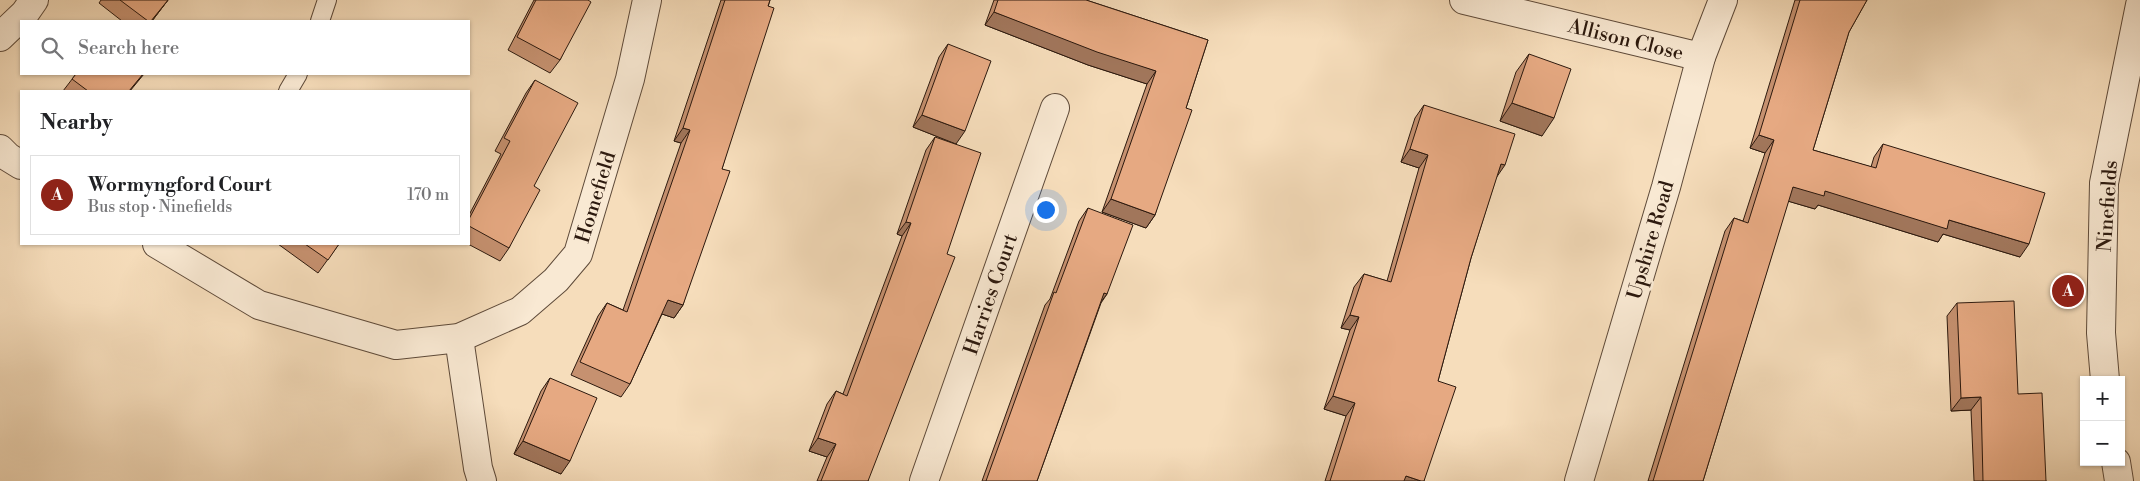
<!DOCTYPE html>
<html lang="en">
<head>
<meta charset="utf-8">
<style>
  :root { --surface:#fff; --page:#f6f6f6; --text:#202124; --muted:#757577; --line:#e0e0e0; --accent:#8f2418 }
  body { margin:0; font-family:"Libre Bodoni",serif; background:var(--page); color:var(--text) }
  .controls { position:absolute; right:15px; bottom:15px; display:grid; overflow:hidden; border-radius:0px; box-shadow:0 1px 4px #0004 }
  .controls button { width:45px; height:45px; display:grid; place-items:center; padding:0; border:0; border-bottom:1px solid var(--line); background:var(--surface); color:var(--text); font:25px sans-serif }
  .you { position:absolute; left:1045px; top:209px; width:18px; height:18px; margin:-12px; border:4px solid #fff; border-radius:50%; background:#1a73e8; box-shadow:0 0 0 8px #1a73e833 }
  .badge { display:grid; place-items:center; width:32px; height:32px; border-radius:50%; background:var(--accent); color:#fff; font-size:16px; font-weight:700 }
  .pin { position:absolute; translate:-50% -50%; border:2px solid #fff; box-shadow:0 1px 5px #0006 }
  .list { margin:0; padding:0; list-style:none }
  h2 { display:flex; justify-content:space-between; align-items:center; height:65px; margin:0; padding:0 20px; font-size:21px }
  h2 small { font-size:16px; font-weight:400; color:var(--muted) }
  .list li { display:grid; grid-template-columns:32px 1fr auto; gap:15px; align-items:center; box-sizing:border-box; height:80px; margin:0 10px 10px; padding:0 10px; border:1px solid var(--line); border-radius:0px }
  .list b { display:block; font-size:19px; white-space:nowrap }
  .list p { margin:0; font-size:16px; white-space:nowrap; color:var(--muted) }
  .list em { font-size:16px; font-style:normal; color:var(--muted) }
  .icon { flex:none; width:28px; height:28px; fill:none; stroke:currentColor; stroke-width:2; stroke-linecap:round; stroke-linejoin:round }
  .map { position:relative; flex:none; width:2140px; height:481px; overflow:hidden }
  .search { position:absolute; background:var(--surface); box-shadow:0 1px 4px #0004; left:20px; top:20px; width:450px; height:55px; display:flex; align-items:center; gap:12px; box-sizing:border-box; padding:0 18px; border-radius:0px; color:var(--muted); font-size:19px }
  .panel { position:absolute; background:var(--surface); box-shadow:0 1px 4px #0004; left:20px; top:90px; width:450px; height:155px; border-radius:0px }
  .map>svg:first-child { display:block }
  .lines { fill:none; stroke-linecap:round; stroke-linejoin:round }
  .service-casing { stroke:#5e4a39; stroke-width:20 }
  .minor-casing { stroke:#5e4a39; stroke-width:30 }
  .tertiary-casing { stroke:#5e4a39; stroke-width:30 }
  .service { stroke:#f9e9d3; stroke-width:18 }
  .minor { stroke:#f9e9d3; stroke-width:28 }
  .tertiary { stroke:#f9e9d3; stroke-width:28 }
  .wall { fill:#c69170; stroke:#2c190e }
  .shaded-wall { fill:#a1765b; stroke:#2c190e }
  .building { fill:#e6a982; stroke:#2c190e }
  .labels { text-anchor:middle; stroke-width:5; stroke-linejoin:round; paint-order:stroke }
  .street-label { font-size:20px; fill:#2c190e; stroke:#f9e9d3 }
</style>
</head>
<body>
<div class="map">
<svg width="2140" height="481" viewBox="0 0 2140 481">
  <rect width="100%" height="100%" fill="#f6ddbb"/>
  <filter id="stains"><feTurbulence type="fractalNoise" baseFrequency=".004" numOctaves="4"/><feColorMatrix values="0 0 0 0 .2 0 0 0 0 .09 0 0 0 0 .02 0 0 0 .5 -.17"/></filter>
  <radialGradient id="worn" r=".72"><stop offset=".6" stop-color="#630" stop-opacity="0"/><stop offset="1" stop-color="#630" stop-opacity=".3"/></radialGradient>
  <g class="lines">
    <g class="service-casing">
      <g id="service">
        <polyline points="320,21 327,0"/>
        <polyline points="288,91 298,74"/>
      </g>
    </g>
    <g class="minor-casing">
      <g id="minor">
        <polyline points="1464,0 1701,57"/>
        <polyline points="0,37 25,13 34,0"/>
        <polyline points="0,149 8,157 21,165"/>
        <polyline points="157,244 259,305 396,345 459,338 520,311 556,280 578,254 630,79 647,0"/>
        <polyline points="459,338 478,468 482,481"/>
        <polyline points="2105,380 2101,333 2104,183 2140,5"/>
        <polyline points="2116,462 2119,481"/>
        <polyline points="924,481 1055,108"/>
      </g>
    </g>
    <g class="tertiary-casing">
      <polyline id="tertiary" points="1579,481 1666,187 1701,57 1723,0"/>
    </g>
    <use href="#service" class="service"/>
    <use href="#minor" class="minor"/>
    <use href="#tertiary" class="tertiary"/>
  </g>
  <g class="wall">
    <polygon points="101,0 168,0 152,21 122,21 99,3"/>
    <polygon points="534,0 588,0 560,60 550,73 508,50"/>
    <polygon points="721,0 770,0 722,169 683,305 674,318 662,314 630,384 621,397 571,375 598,316 607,303 623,310 681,143 674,141"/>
    <polygon points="994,0 1086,0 1208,40 1186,108 1155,215 1146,228 1102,212 1147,84 1088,65 985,25"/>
    <polygon points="1795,0 1867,0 1849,32 1813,150 1871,167 1874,157 1883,144 2020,257 1943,234 1938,242 1818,205 1815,209 1788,201 1703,481 1648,481 1725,231 1734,218 1743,221 1765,153 1750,148"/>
    <polygon points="948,44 956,144 913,127 939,57"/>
    <polygon points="1529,54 1542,136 1500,121 1516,72"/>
    <polygon points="76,74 130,91 63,91"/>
    <polygon points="535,80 534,186 509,248 500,261 468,244 469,244 469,215 501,154 495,151 526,93"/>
    <polygon points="1424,105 1496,178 1471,258 1438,381 1424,481 1325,481 1346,416 1324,409 1350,330 1341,328 1354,287 1364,274 1387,281 1419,168 1401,162 1415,118"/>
    <polygon points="935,137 868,481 817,481 827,457 809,451 827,404 836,391 843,394 902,236 897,234 926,150"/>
    <polygon points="1088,208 1107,294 1101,303 1037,481 982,481 1045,305 1050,299 1079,221"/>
    <polygon points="278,244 339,244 318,273"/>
    <polygon points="1957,303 2018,394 2046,481 1974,481 1971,410 1951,411 1947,316"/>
    <polygon points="550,378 561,474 514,454 541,391"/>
  </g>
  <g class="shaded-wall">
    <polygon points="168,0 152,21 151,21"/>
    <polygon points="994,12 1156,71 1147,84 1088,65 985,25"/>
    <polygon points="143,74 144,74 130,91 129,91"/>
    <polygon points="1512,103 1554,118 1542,136 1500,121"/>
    <polygon points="922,115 965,131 956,144 913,127"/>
    <polygon points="683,128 690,130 681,143 674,141"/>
    <polygon points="1759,135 1774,140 1765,153 1750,148"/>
    <polygon points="1410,149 1428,155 1419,168 1401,162"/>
    <polygon points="1501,164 1505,165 1496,178"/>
    <polygon points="1793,187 1825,191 1949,220 2029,244 2020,257 1943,234 1938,242 1818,205 1815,209 1784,200"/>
    <polygon points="1111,199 1155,215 1146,228 1102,212"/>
    <polygon points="906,222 911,223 902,236 897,234"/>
    <polygon points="1104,293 1107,294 1097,307"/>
    <polygon points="668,300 683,305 674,318 659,313"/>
    <polygon points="1350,315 1359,317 1350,330 1341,328"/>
    <polygon points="1333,396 1355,403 1346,416 1324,409"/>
    <polygon points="1981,397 1971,410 1951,411 1961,398"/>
    <polygon points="818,438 836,444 827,457 809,451"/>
    <polygon points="523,441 570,461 561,474 514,454"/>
    <polygon points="1406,476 1421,481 1403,481"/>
  </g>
  <g class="building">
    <polygon points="120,0 168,0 151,21 148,21"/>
    <polygon points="536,0 588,0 591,2 560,60 517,37"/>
    <polygon points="725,0 770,0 768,6 774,8 722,169 730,171 683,305 668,300 630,384 580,362 607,303 627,312 690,130 683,128"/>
    <polygon points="998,0 1086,0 1208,40 1186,108 1192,110 1155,215 1111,199 1156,71 1097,52 994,12"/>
    <polygon points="1800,0 1867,0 1849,32 1813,150 1876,168 1883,144 2045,193 2029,244 1949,220 1947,229 1825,191 1824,196 1793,187 1703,481 1653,481 1734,218 1748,223 1774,140 1759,135"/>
    <polygon points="948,44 991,61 965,131 922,115"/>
    <polygon points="1529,54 1571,69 1554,118 1512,103"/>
    <polygon points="76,74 143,74 129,91 88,91 72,79"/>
    <polygon points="535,80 578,103 534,186 540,190 509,248 469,226 469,219 510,141 504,138"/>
    <polygon points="1424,105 1515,134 1505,165 1501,164 1471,258 1438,381 1456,387 1424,481 1421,481 1406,476 1404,481 1330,481 1355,403 1333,396 1359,317 1350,315 1364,274 1391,282 1428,155 1410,149"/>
    <polygon points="935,137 981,153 947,254 955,257 868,481 821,481 836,444 818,438 836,391 847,396 911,223 906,222"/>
    <polygon points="1088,208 1133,225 1107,294 1104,293 1037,481 986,481 1054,292 1056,293"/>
    <polygon points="305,244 339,244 328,260"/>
    <polygon points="2014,301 2018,394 2042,393 2046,481 1983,481 1981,397 1961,398 1957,303"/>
    <polygon points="550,378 597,398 570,461 523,441"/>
  </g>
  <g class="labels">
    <g class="street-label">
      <text transform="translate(1626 39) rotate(14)" y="7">Allison Close</text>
      <text transform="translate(595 197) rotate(-73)" y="7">Homefield</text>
      <text transform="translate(2107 206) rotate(-86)" y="7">Ninefields</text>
      <text transform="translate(1650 240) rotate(-74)" y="7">Upshire Road</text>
      <text transform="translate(990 294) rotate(-71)" y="7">Harries Court</text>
    </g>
  </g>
  <rect width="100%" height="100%" filter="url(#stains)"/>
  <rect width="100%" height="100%" fill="url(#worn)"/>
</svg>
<div class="controls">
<button>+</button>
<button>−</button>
</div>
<div class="you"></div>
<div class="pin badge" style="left:2068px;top:291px">A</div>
<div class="search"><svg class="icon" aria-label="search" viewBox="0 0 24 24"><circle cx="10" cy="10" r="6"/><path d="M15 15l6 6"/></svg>Search here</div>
<section class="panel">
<h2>Nearby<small></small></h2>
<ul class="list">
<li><span class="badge">A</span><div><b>Wormyngford Court</b><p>Bus stop · Ninefields</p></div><em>170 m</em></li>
</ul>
</section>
</div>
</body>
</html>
